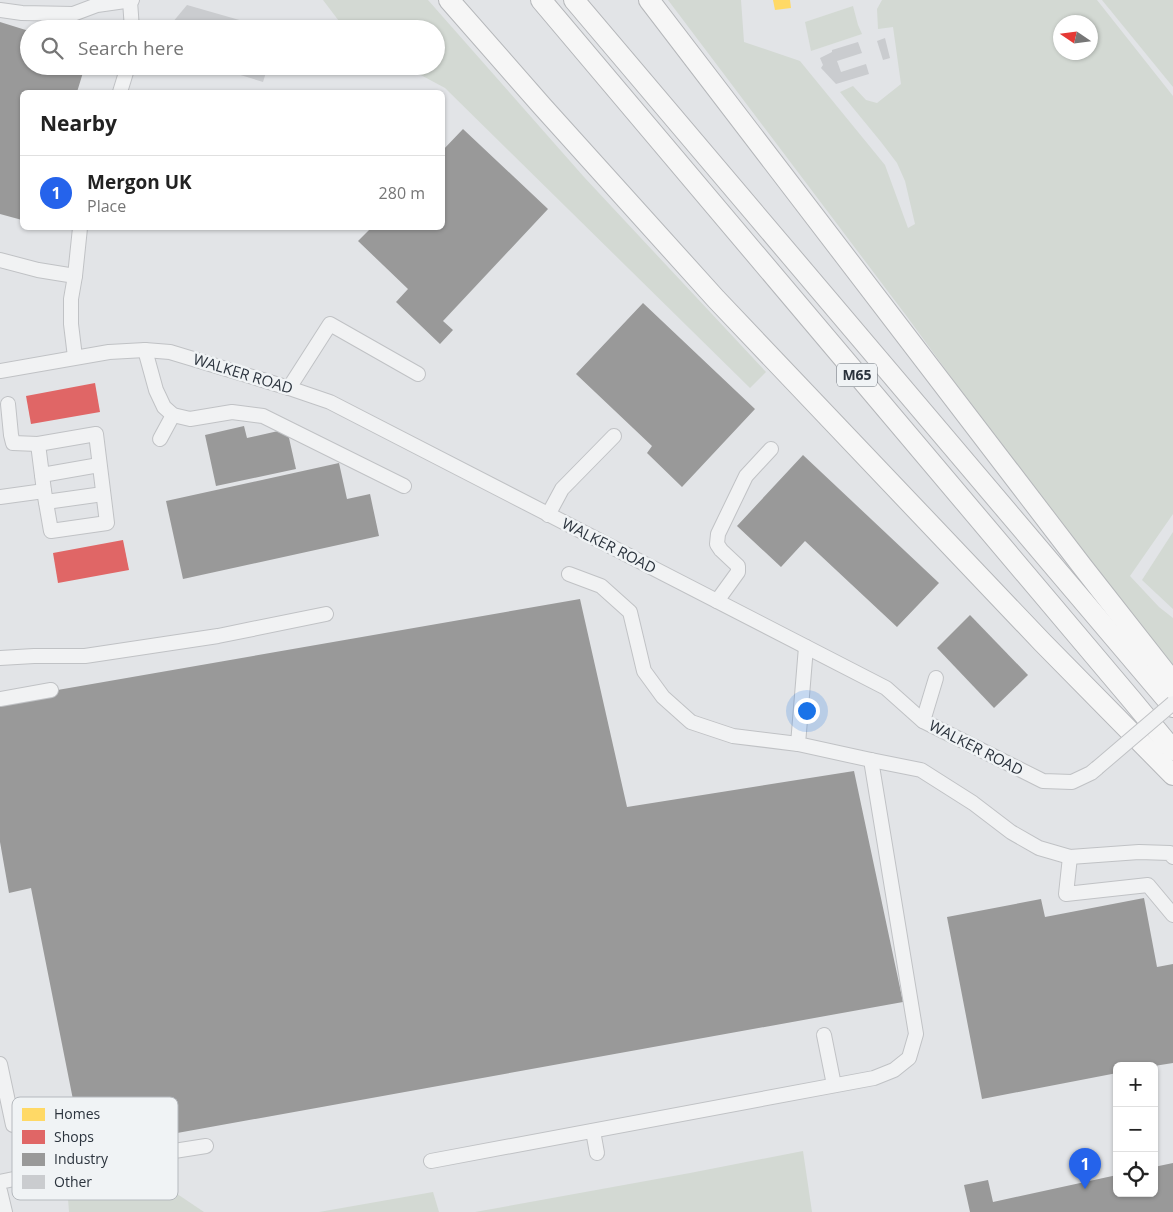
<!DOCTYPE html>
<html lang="en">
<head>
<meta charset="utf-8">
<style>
  :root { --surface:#fff; --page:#f6f6f6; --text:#222; --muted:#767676; --line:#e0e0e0; --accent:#2563eb }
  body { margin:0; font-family:"Open Sans",sans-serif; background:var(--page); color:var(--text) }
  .controls { position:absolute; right:15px; bottom:15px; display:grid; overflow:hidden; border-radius:8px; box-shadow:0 1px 4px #0004 }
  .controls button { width:45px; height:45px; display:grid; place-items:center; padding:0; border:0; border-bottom:1px solid var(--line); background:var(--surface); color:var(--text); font:25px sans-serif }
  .compass { position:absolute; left:1053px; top:15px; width:45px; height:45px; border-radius:50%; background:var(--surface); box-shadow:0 1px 4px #0004; rotate:283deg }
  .you { position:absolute; left:806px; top:710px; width:18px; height:18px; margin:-12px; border:4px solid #fff; border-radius:50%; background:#1a73e8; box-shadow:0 0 0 8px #1a73e833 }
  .badge { display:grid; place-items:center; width:32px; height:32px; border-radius:50%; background:var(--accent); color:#fff; font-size:16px; font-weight:700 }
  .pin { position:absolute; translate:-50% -41px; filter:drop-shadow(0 1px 2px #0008) }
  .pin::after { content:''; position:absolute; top:26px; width:18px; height:15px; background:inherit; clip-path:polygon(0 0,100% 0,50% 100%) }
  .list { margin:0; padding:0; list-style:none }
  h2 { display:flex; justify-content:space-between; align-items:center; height:65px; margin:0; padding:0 20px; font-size:21px }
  h2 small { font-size:16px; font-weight:400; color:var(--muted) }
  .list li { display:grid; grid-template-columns:32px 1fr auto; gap:15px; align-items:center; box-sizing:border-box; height:75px; padding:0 20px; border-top:1px solid var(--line) }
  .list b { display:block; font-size:19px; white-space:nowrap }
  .list p { margin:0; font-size:16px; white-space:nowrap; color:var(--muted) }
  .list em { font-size:16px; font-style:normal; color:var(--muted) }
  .icon { flex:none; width:28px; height:28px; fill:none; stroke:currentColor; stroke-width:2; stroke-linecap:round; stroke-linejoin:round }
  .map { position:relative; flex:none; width:1173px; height:1212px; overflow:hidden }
  .search { position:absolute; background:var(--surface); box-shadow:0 1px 4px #0004; left:20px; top:20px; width:425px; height:55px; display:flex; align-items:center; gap:12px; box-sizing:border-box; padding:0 18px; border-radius:28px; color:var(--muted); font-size:19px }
  .panel { position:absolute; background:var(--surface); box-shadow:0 1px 4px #0004; left:20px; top:90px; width:425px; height:140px; border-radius:8px }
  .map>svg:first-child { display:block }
  .green { fill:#d3d9d3; fill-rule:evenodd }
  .homes { fill:#ffd966 }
  .shops { fill:#e06666 }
  .industry { fill:#999 }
  .building { fill:#cacccf }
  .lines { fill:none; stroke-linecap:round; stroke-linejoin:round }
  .minor-casing { stroke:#c0c2c5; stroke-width:16 }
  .highway-casing { stroke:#b5b7ba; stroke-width:22 }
  .minor { stroke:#f1f2f3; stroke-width:14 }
  .highway { stroke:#f6f6f6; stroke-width:20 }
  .minor-bridge-casing { stroke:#c0c2c5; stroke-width:16; stroke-linecap:butt }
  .minor-bridge { stroke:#f1f2f3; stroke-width:14 }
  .labels { text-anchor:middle; stroke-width:5; stroke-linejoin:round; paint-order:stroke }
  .shield { fill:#f0f3f5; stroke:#666d74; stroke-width:1 }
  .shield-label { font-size:14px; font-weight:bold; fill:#2b333d }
  .street-label { font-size:15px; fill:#2b333d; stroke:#f0f3f5 }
  .key { fill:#f0f3f5; stroke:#b5b9be; stroke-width:1 }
  .key-label { font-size:14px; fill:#2b333d }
</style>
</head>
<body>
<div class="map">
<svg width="1173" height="1212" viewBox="0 0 1173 1212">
  <rect width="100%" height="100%" fill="#e2e4e7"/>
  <g class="green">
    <polygon points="323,0 428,0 584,177 766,372 750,388 445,88 404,66 436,66 436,29 345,29"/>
    <path d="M668,0H741L744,42L800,61L885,165L908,228L915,224L905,181L897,163L881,142L840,92L853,86L866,100L877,103L901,84L893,27L878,29L877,9L882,0H1097L1173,96V514L1130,576L1159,607L1173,618V667L1002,447L908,318ZM1060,22H1090V52H1060Z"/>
    <polygon points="1102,0 1173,0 1173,87"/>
    <polygon points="853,6 858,25 862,34 811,51 805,22"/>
    <polygon points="1173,532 1173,609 1142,580"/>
    <polygon points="803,1151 812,1212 475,1212 690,1173"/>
    <polygon points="143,1171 204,1212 69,1212 67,1186"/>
    <polygon points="433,1192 439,1212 319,1212"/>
  </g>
  <polygon class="homes" points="773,0 790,0 791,8 775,10"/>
  <g class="shops">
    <polygon points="95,383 100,412 31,424 26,396"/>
    <polygon points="123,540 129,570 58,583 53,553"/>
  </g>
  <g class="industry">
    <polygon points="0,22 29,31 29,66 85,66 77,92 22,92 22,220 0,214"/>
    <polygon points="463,129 548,209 443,321 453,330 440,344 396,302 408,289 358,241 371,228 442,228 442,151"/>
    <polygon points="643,303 755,409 682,487 647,453 652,446 576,374"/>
    <polygon points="244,426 247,438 287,429 296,469 216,486 205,435"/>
    <polygon points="803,455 939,583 897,627 805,541 781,567 737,526"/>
    <polygon points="339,463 347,499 370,494 379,536 183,579 166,501"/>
    <polygon points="580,599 627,807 854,771 903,1002 83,1150 31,888 9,893 0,842 0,700"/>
    <polygon points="970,615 1028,675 994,708 937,648"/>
    <polygon points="1144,898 1157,967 1173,964 1173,1063 1154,1066 1117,1066 1117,1073 982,1099 947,917 1041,899 1045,917"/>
    <polygon points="1173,1163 1173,1212 970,1212 964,1185 988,1180 993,1202 1117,1175 1117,1193 1154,1193 1154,1167"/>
  </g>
  <g class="building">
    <polygon points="187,5 267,28 267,29 167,29"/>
    <polygon points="885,38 890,58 883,60 877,41"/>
    <polygon points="858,42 862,53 837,61 841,72 866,64 869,74 836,84 821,68 823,65 820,58 832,52 832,50"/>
    <polygon points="211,66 268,66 263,82"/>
  </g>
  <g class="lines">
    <g class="minor-casing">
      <g id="minor">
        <polyline points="130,1 132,29"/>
        <polyline points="0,10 22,13 73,14 97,5 132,0"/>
        <polyline points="120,92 128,66"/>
        <polyline points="0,260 38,270 75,276"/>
        <polyline points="145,350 156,390 164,407 173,415 190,419 232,412 263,416 404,486"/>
        <polyline points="75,357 71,324 71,299 75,276 80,228"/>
        <polyline points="0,371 109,352 145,350 170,352 289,388 330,402 886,688 923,721 1043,781 1072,782 1091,773 1097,768"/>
        <polyline points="289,388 330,324 418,374"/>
        <polyline points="8,404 11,435 13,443 38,444"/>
        <polygon points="96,434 107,523 51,531 44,491 38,444"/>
        <polyline points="160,439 173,415"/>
        <polyline points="42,475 99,465"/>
        <polyline points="0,497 44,491"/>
        <polyline points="46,502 103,494"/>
        <polyline points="548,515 562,489 614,436"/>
        <polyline points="569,574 601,586 630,612 644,671 663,697 691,722 733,736 798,744"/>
        <polyline points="717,601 738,572 738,566 721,550 717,544 718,534 746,476 771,449"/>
        <polyline points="806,647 798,744 871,760 921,770 973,803 1011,832 1039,848 1070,857 1139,852 1170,853 1173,857"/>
        <polyline points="0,658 34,656 85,656 218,636 326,614"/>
        <polyline points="0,699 51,690"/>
        <polyline points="923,721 936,678"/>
        <polyline points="1070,857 1066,894 1148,885 1173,915"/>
        <polyline points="824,1035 834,1085"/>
        <polyline points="0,1064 13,1125"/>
        <polyline points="593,1131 597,1153"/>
        <polyline points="431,1161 874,1078 894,1070 909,1058 916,1034 871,760"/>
        <polyline points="0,1182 72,1167 206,1146"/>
        <polyline points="0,1191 5,1212"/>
      </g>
    </g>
    <g class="highway-casing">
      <g id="highway">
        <polyline points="449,0 542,106 716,299 1043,643 1173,775"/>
        <polyline points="541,0 1131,699 1173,750"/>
        <polyline points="574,0 1173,707"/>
        <polyline points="649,0 1082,566 1173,682"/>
      </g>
    </g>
    <use href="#minor" class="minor"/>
    <use href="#highway" class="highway"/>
    <g class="minor-bridge-casing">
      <polyline id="minor-bridge" points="1097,768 1173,703"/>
    </g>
    <use href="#minor-bridge" class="minor-bridge"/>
  </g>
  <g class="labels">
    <rect class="shield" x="837" y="363.5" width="40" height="23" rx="4"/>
    <g class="shield-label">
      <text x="857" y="380">M65</text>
    </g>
    <g class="street-label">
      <text transform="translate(243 374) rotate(17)" y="5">WALKER ROAD</text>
      <text transform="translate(609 546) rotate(27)" y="5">WALKER ROAD</text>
      <text transform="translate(976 748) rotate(27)" y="5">WALKER ROAD</text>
    </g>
  </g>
  <rect x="12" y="1097" width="166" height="103" rx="8" class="key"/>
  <rect x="22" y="1108" width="23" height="13" fill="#ffd966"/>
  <rect x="22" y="1130" width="23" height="14" fill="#e06666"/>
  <rect x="22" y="1153" width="23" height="13" fill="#999"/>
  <rect x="22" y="1175" width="23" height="14" fill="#cacccf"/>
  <g class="key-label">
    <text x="54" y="1119">Homes</text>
    <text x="54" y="1142">Shops</text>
    <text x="54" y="1164">Industry</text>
    <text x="54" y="1187">Other</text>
  </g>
</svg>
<div class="controls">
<button>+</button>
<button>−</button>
<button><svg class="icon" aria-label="locate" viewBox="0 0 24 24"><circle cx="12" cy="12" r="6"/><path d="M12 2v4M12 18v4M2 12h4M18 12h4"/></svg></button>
</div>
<svg class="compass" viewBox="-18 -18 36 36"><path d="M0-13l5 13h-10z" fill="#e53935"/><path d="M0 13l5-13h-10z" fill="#767676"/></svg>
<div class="you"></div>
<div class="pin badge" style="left:1085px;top:1189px">1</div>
<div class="search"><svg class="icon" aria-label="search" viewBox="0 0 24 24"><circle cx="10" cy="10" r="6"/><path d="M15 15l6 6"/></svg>Search here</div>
<section class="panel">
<h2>Nearby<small></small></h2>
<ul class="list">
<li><span class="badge">1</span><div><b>Mergon UK</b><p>Place</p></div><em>280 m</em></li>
</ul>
</section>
</div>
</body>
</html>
